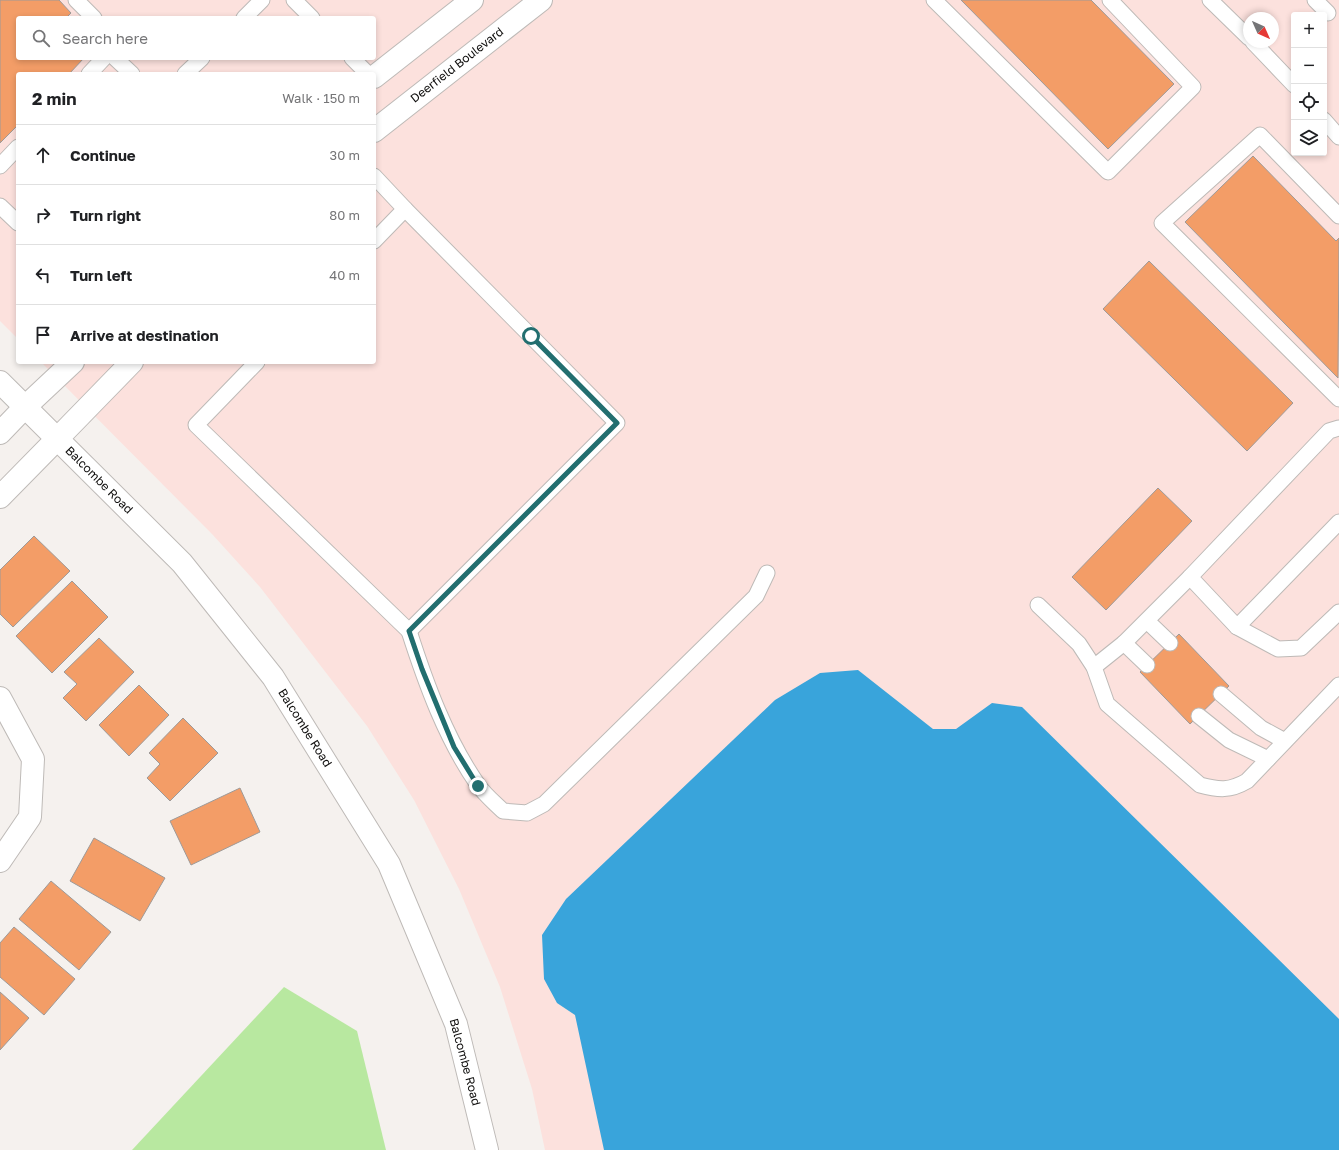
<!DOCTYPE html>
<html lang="en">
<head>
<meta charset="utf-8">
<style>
  :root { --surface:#fff; --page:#f2f2f2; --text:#202124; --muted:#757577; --line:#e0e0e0 }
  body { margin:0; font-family:"Golos Text",sans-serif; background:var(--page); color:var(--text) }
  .controls { position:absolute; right:12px; top:12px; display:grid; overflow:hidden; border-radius:4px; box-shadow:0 2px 6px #0003 }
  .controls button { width:36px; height:36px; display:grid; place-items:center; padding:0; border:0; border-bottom:1px solid var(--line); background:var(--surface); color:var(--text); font:20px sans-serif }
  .compass { position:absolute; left:1243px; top:12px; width:36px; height:36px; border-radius:50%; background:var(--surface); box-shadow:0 2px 6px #0003; rotate:135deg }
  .stop { position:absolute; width:12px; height:12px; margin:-9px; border:3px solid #226e6f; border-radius:50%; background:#fff }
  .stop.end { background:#226e6f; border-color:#fff; box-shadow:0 1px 4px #0008 }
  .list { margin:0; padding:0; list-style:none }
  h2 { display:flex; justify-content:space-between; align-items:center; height:52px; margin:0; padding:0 16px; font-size:17px }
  h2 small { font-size:13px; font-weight:400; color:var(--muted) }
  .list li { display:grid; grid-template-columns:26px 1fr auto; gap:12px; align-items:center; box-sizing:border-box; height:60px; padding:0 16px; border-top:1px solid var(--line) }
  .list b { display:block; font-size:15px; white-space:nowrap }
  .list em { font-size:13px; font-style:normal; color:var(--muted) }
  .icon { flex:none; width:22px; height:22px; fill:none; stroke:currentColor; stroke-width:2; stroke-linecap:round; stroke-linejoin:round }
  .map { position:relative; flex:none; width:1339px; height:1150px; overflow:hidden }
  .search { position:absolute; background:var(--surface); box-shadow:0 2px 6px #0003; left:16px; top:16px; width:360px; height:44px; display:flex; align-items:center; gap:10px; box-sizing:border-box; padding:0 14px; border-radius:4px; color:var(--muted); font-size:15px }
  .panel { position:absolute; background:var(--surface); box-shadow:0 2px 6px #0003; left:16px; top:72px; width:360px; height:292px; border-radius:4px }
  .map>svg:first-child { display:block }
  .commercial { fill:#fce1dd; fill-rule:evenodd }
  .green { fill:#b8e8a0 }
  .water { fill:#39a4db }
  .building { fill:#f39d67; stroke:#9e9a98 }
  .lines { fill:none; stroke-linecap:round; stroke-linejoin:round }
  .lane-casing { stroke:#bebab7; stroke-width:17 }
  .street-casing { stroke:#bebab7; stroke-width:24 }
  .secondary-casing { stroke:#bebab7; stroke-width:24 }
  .lane { stroke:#fff; stroke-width:15 }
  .street { stroke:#fff; stroke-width:22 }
  .secondary { stroke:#fff; stroke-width:22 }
  .route { stroke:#226e6f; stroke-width:5 }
  .labels { text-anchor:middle; stroke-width:3.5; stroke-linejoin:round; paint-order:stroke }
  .street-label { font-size:12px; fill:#0f0e0d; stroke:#fff }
</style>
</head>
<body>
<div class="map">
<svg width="1339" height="1150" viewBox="0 0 1339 1150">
  <rect width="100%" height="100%" fill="#f5f1ee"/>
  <path class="commercial" d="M0,0H1339V1150H545L532,1089L500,987L459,889L414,800L367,726L260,587L212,534L41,362H374V74H18V339L0,321ZM1294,15H1324V153H1294ZM18,18H374V58H18ZM1249,18H1273V42H1249Z"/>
  <polygon class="green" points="284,987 357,1031 386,1150 132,1150"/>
  <polygon class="water" points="858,670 933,729 956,729 992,703 1022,707 1339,1019 1339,1150 604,1150 575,1015 557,1003 544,979 542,935 566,899 775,700 820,673"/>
  <g class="building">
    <polygon points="0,0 59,0 71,13 66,18 18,18 18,58 84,58 69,74 18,74 18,125 0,143"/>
    <polygon points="961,0 1091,0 1174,84 1108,149"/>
    <polygon points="1253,156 1336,241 1339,238 1338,378 1185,222"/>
    <polygon points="1149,261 1293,403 1247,451 1103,309"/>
    <polygon points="1158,488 1192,521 1106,610 1072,577"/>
    <polygon points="34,536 70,571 13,627 0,614 0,570"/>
    <polygon points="72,581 108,617 52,673 16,636"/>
    <polygon points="1179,634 1229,686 1190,724 1140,672"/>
    <polygon points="99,638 134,672 86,721 63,698 77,684 64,672"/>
    <polygon points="139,685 169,715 129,756 99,725"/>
    <polygon points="183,718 218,753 170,801 147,778 160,764 149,753"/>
    <polygon points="240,788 260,832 191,865 170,821"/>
    <polygon points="94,838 165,878 140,921 70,881"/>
    <polygon points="51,881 111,932 79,970 19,919"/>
    <polygon points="14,927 75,979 44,1015 0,977 0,943"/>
    <polygon points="0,992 29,1018 0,1050"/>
  </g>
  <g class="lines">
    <g class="lane-casing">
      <g id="lane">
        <polyline points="76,0 94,18"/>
        <polyline points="294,0 312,18"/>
        <polyline points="934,0 1108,172 1193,87 1110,0"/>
        <polyline points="1210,0 1249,38"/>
        <polyline points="1315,0 1328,13"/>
        <polyline points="244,18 262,0"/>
        <polyline points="1253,42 1294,85"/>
        <polyline points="115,58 132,74"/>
        <polyline points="352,58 368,74"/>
        <polyline points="89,74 104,58"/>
        <polyline points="185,74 202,58"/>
        <polyline points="1324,120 1339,137"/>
        <polyline points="0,166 18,147"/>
        <polyline points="0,206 18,223"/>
        <polyline points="1339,216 1260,135 1162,223 1339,399"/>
        <polyline points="374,241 405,209"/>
        <polyline points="257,362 196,425 409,631 617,423 405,209 374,176"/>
        <polyline points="1339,428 1329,431 1190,577 1237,627 1278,649 1301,648 1339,612"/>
        <path d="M1038,605L1079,644L1094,667L1107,704L1200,785C1219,790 1230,791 1247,781L1339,685"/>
        <polyline points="1147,621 1170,643"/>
        <polyline points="1237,627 1339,522"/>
        <path d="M409,631C426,684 446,739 478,785C485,795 495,803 503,811L527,813L544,804L756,596L767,573"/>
        <polyline points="1124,643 1147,665"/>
        <polyline points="1094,667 1124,643 1190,577"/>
        <polyline points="1221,694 1261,728 1285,741"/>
        <polyline points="1199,716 1229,740 1268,759"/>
      </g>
    </g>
    <g class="street-casing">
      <g id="street">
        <polyline points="0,433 25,407"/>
        <polyline points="0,497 57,439"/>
        <polyline points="0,698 33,759 30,817 0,861"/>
      </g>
    </g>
    <g class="secondary-casing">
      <g id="secondary">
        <polyline points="374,77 472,0"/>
        <polyline points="374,131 541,0"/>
        <polyline points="0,382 182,563 273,677 389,864 456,1024 487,1150"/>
        <polyline points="25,407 73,362"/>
        <polyline points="57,439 132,362"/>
      </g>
    </g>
    <use href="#lane" class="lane"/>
    <use href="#street" class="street"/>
    <use href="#secondary" class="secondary"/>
  </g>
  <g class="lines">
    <polyline class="route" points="478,786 454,747 422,669 409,631 617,423 531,336"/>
  </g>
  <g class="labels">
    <g class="street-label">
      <text transform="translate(457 65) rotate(-38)" y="4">Deerfield Boulevard</text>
      <text transform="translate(99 480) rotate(45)" y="4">Balcombe Road</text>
      <text transform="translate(305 728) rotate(58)" y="4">Balcombe Road</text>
      <text transform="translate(465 1062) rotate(75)" y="4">Balcombe Road</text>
    </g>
  </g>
</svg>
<div class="controls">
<button>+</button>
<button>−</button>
<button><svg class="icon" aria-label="locate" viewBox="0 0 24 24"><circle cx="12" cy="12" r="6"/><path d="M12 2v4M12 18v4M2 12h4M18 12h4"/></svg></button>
<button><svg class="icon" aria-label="layers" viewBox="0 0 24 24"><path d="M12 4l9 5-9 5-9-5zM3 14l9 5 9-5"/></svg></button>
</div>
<svg class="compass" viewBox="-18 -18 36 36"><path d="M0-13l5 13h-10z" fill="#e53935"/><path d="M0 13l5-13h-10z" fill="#757577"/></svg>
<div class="stop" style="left:531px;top:336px"></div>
<div class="stop end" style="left:478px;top:786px"></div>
<div class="search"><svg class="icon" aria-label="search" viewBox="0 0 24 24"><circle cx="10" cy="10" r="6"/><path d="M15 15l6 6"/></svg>Search here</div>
<section class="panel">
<h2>2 min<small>Walk · 150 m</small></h2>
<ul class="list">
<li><svg class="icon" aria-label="ahead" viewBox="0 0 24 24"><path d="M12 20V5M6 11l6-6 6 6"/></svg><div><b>Continue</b></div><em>30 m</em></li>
<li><svg class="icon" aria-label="right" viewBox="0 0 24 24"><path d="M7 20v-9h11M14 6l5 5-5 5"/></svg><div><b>Turn right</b></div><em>80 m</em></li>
<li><svg class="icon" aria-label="left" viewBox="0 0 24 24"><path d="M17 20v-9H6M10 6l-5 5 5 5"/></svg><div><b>Turn left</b></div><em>40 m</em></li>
<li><svg class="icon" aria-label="arrive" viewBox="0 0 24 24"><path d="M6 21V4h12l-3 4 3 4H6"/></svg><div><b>Arrive at destination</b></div></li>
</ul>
</section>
</div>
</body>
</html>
